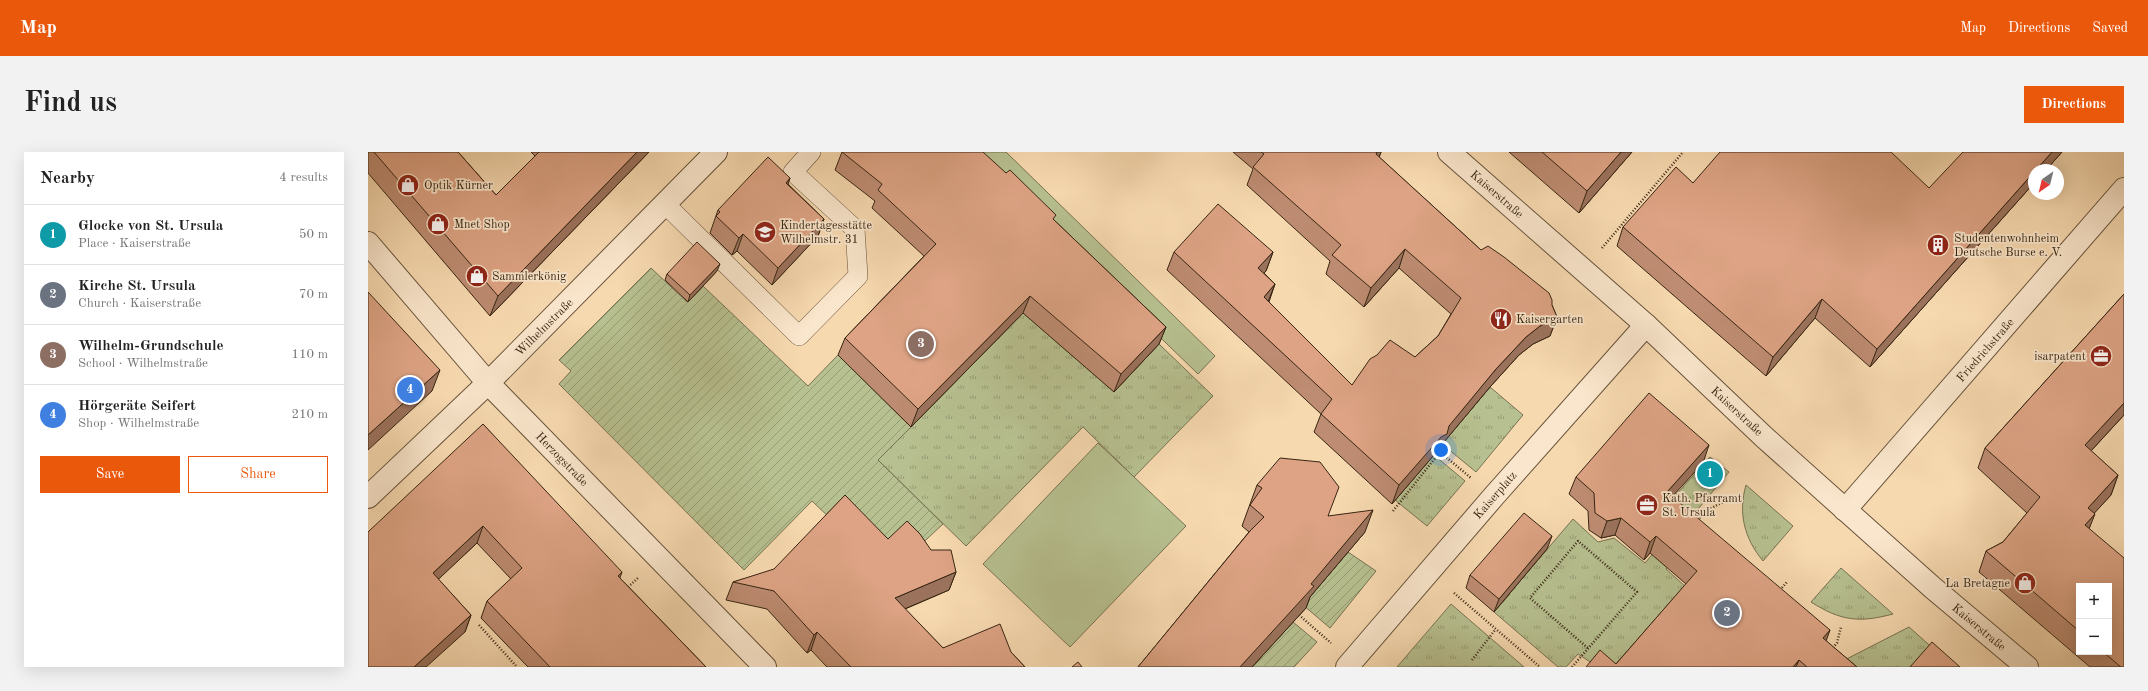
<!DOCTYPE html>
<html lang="en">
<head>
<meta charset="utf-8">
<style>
  :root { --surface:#fff; --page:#f2f2f2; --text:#222; --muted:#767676; --line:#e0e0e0; --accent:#ea580c }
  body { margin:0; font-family:"Old Standard TT",serif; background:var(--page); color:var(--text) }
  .controls { position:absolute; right:12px; bottom:12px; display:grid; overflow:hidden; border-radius:0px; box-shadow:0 4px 16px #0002 }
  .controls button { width:36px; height:36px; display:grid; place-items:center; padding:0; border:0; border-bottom:1px solid var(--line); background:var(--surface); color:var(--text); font:20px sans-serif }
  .compass { position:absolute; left:1660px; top:12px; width:36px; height:36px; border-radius:50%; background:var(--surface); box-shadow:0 4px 16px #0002; rotate:215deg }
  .you { position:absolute; left:1073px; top:298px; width:14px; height:14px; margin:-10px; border:3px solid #fff; border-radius:50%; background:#1a73e8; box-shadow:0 0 0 6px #1a73e833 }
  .badge { display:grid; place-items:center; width:26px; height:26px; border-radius:50%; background:var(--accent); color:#fff; font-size:13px; font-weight:700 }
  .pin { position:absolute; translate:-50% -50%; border:2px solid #fff; box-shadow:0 1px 4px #0006 }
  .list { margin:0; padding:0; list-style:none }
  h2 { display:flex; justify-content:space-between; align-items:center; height:52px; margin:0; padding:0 16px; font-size:17px }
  h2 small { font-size:13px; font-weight:400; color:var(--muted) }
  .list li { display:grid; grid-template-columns:26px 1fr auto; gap:12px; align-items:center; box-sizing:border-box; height:60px; padding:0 16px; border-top:1px solid var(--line) }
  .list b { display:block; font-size:15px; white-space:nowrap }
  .list p { margin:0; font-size:13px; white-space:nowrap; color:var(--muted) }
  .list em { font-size:13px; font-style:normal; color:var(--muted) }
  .actions { display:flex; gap:8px; padding:12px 16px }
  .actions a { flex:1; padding:9px 0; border:1px solid var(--accent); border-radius:0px; text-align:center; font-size:14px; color:var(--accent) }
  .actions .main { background:var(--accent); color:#fff }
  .map { position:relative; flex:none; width:1756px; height:515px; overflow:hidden; border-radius:0px }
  header { display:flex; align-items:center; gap:24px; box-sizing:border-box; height:56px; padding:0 20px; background:var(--accent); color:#fff }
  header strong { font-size:19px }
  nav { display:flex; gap:22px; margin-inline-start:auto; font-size:14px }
  .intro { display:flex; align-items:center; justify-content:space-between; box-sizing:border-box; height:96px; padding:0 24px }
  h1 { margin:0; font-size:28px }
  .button { padding:10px 18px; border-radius:0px; background:var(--accent); color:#fff; font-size:14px; font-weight:700 }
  main { display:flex; gap:24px; padding:0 24px }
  aside { flex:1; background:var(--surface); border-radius:0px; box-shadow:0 4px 16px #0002 }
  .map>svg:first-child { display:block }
  .grass { fill:url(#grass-tufts); stroke:#777251 }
  .garden { fill:url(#garden-furrows); stroke:#777251 }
  .pitch { fill:#b7c090; stroke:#777251 }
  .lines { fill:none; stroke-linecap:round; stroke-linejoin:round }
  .lane-casing { stroke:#67523a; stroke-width:20 }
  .street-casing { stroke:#67523a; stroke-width:24 }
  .path { stroke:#372512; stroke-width:2.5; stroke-dasharray:1 2; stroke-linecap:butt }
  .lane { stroke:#fae6cc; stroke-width:19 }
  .street { stroke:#fae6cc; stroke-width:22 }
  .wall { fill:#be8c72; stroke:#372512; fill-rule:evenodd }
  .shaded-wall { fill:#9b725c; stroke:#372512 }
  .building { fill:#dda384; stroke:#372512 }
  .labels { text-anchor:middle; stroke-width:3.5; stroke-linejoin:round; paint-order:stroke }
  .poi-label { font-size:12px; fill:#372512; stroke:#fae6cc; text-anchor:start }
  .street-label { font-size:12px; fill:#372512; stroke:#fae6cc }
</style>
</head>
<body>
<header>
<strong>Map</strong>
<nav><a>Map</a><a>Directions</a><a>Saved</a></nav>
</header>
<div class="intro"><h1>Find us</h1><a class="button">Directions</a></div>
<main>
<aside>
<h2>Nearby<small>4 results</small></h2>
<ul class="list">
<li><span class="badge" style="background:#0f9aa8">1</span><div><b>Glocke von St. Ursula</b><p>Place · Kaiserstraße</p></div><em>50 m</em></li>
<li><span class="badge" style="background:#6b7280">2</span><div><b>Kirche St. Ursula</b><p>Church · Kaiserstraße</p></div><em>70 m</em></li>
<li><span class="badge" style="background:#8d6e63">3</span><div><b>Wilhelm-Grundschule</b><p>School · Wilhelmstraße</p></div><em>110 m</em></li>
<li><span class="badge" style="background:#3f7fe0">4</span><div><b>Hörgeräte Seifert</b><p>Shop · Wilhelmstraße</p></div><em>210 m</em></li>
</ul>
<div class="actions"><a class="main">Save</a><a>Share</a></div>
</aside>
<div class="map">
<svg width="1756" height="515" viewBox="0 0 1756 515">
  <defs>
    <pattern id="grass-tufts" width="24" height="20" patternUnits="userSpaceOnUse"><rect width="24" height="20" fill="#b7c090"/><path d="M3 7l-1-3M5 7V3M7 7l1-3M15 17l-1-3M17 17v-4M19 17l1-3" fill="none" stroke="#969c74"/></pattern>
    <pattern id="garden-furrows" width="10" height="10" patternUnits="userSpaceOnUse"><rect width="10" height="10" fill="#b7c090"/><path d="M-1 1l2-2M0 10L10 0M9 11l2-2" fill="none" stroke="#969c74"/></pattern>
  </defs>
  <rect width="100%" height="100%" fill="#f7d9b0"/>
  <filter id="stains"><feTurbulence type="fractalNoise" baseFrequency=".005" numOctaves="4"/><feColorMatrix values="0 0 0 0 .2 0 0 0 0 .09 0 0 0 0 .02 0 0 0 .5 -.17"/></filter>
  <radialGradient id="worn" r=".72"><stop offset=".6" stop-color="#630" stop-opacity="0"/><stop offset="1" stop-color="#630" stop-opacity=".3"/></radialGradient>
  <g class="grass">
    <polygon points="655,161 746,240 791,192 845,244 766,325 715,275 598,394 510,308"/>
    <polygon points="1122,235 1155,263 1108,320 1074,292"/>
    <polygon points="1066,303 1097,329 1059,374 1027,348"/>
    <polygon points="1342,305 1361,320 1315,375 1294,358"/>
    <path d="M1378,333L1425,374L1395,409C1376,386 1370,361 1378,333Z"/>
    <polygon points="1205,367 1230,390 1246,386 1277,411 1289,397 1304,409 1298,417 1319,436 1252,515 1227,513 1210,502 1198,515 1190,515 1126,460 1142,442 1132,433 1152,429"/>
    <path d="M1473,416L1525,462C1491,471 1473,469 1443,450Z"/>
    <polygon points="1083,452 1156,515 1029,515"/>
    <polygon points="1541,475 1586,515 1463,515"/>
  </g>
  <g class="garden">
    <polygon points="283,116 319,150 335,134 440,234 470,203 543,275 510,308 575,372 545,400 513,406 464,368 444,349 376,418 191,232 203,219 191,208"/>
    <polygon points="980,400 1008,419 962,476 935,453"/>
    <polygon points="925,470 949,490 926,515 884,515"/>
  </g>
  <g class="pitch">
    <polygon points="601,0 638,0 847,204 830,222"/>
    <polygon points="730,291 818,374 702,495 615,412"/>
  </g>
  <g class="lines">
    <g class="lane-casing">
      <polyline id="lane" points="297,52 431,184 490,124 487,77 425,20 443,0"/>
    </g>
    <g class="street-casing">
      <g id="street">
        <polyline points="1081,0 1278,173 1396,285 1565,436 1659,515"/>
        <polyline points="0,91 120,231 397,515"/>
        <polyline points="0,345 120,231 348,0"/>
        <polyline points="1477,358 1756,37"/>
        <polyline points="979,515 1126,344 1278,173"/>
      </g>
    </g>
    <g class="path">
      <polyline points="1234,96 1315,0"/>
      <polyline points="1025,359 1072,300 1103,326"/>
      <polyline points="1329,368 1340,358 1364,345"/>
      <polyline points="258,437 270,426"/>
      <polyline points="1412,438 1419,430"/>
      <polyline points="1086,441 1172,515"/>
      <polyline points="931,463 963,491"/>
      <polyline points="111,473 149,515"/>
      <polyline points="1463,498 1469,491 1473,475"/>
      <polyline points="1104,508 1127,478"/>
      <polyline points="1204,515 1269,440 1210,389 1162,446 1221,497"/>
    </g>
    <use href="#lane" class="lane"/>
    <use href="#street" class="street"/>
  </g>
  <g class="wall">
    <polygon points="0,0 90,0 128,43 167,4 163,0 281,0 122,164 0,21"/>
    <polygon points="474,0 686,68 798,175 791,192 746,240 655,161 543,275 470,203 477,186 556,104 504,56 507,49 467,18"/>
    <polygon points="865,0 1013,0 1011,5 1113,98 1184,153 1189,165 1182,184 1165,192 1151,203 1122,235 1076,290 1072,300 1066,303 1024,352 946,280 953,262 799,118 806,100 905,100 898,119 896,121 907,132 901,150 984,233 1047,205 1070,184 1083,162 1031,116 996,155 958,122 962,109 879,33 885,17"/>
    <polygon points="1141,0 1264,0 1211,61"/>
    <polygon points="1694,0 1678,18 1666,18 1666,31 1502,215 1447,166 1398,224 1249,94 1255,75 1325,31 1561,36"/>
    <polygon points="422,26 420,32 456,67 450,84 404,133 369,99 364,103 342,81 350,58"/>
    <polygon points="349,119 320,150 297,128 299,122"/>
    <path d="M1756,142V263L1723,299L1750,323L1743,343L1726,361L1721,377L1756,515H1722L1611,420L1618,399L1635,390L1659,361L1610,316L1617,296ZM1711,434L1741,500H1711Z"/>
    <polygon points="115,272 252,426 338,515 160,515 113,466 119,449 143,427 109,391 70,427 103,463 97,480 0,515"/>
    <polygon points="1335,311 1304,344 1458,489 1489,515 1218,515 1248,512 1318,432 1282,401 1276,408 1247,383 1233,386 1221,378 1220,359 1201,342 1208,325"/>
    <polygon points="889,333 997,380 942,445 938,456 884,515 770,515 881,380 874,374"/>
    <polygon points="520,387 563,398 588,420 581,438 537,457 575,496 643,500 657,515 459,515 443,498 439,501 399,457 358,448 365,430"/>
    <polygon points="1179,397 1126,460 1098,436 1102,423"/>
  </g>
  <g class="shaded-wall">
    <polygon points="269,0 281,0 122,164 130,144"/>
    <polygon points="1009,0 1013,0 1009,11 1008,2"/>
    <polygon points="1253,0 1264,0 1211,61 1219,39"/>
    <polygon points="1684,0 1694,0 1678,18 1668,18"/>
    <polygon points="1666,20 1666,31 1502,215 1509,197"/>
    <polygon points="422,26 416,43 418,31"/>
    <polygon points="456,67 450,84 404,133 410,116"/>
    <polygon points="375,82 369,99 364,103 371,86"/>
    <polygon points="1037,97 1031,116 996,155 1003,136"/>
    <polygon points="905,100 898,119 883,135 890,116"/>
    <polygon points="352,112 349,119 320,150 322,143"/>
    <polygon points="907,132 900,150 896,145"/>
    <polygon points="662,144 655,161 543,275 550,257"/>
    <polygon points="1454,147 1447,166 1398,224 1405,205"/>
    <polygon points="1189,165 1182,184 1165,192 1151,203 1122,235 1076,290 1072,300 1066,303 1024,352 1031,333 1128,217 1158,185 1172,174"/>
    <polygon points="798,175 791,192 746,240 753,222"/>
    <polygon points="72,218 64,239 0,298 0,283"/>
    <polygon points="1756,251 1756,263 1710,313 1717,293"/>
    <polygon points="1341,293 1335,311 1293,357 1299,340"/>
    <polygon points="1750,323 1743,343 1712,377 1720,356"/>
    <polygon points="1005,358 997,380 942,445 938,456 884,515 872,515"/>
    <polygon points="1727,362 1719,382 1717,373"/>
    <polygon points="1253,366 1247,383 1233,386 1239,369"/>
    <polygon points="115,374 109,391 59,438 65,421"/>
    <polygon points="1184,384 1179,397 1126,460 1131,447"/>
    <polygon points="1288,384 1282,401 1276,408 1282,390"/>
    <polygon points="254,420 248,437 250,424"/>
    <polygon points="588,420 581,438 520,464 527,446"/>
    <polygon points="103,463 97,480 58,515 46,515"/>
    <polygon points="1462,478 1456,495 1455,486"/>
    <polygon points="449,480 443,498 439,501 446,483"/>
    <polygon points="1431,508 1428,515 1425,515"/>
  </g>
  <g class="building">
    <polygon points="6,0 90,0 128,43 171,0 269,0 130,144"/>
    <polygon points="474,0 615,0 638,21 642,18 688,63 685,67 798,175 753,222 662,144 550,257 477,186 568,92 510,38 514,32"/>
    <polygon points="893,0 1009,0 1008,2 1113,98 1120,94 1136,105 1181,141 1184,148 1184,153 1189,165 1172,174 1158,185 1128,217 1081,274 1079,282 1073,285 1031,333 953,262 964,247 806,100 850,52 905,100 890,116 907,132 896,145 984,233 1002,207 1009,203 1022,188 1047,205 1070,184 1093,146 1037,97 1003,136 964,103 973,93 885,15 896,2"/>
    <polygon points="1174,0 1253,0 1219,39"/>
    <polygon points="1352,0 1523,0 1561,36 1595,0 1684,0 1668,18 1666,18 1666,20 1509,197 1454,147 1405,205 1255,75 1308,15 1325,31"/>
    <polygon points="400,5 422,26 418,31 456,67 410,116 375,82 371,86 348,64 352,60 350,58"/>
    <polygon points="329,90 352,112 322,143 299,122"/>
    <polygon points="0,140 72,218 0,283"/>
    <polygon points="1756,142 1756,251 1717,293 1750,323 1720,356 1727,362 1717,373 1756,406 1756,515 1753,515 1735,500 1741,500 1741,434 1711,434 1711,479 1618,399 1635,390 1672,345 1617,296"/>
    <polygon points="1281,241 1341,293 1299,340 1462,478 1455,486 1489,515 1439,515 1431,508 1425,515 1218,515 1232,498 1248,512 1329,419 1288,384 1282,390 1253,366 1239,369 1227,361 1226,341 1208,325"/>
    <polygon points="115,272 254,420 250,424 338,515 182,515 119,449 154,416 115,374 65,421 103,463 46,515 0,515 0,380"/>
    <polygon points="912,306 952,310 971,335 960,364 1005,358 943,432 946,434 872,515 770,515 882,379 896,365 882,353 894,336 889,333"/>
    <polygon points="477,343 520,387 539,369 552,382 563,398 583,398 588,420 527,446 575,496 632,472 643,500 657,515 483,515 449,480 446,483 406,439 365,430 406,417"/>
    <polygon points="1156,361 1184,384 1131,447 1102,423"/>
    <polygon points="1564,490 1592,515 1542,515"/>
    <polygon points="710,510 714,515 704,515"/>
  </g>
  <defs>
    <g id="shop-disc" transform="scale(1.15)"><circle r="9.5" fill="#8f2418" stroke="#fae6cc"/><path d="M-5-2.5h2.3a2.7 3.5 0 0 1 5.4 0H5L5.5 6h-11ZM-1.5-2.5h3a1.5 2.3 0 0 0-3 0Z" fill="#fff"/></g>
    <g id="school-disc" transform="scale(1.15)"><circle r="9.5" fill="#8f2418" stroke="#fae6cc"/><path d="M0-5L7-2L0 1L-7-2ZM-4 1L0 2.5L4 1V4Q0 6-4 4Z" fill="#fff"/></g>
    <g id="building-disc" transform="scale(1.15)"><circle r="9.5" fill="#8f2418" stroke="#fae6cc"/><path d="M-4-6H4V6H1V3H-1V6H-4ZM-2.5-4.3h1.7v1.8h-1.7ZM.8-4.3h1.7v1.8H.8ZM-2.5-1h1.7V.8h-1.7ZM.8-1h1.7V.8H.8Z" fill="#fff"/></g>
    <g id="restaurant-disc" transform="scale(1.15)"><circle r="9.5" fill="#8f2418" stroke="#fae6cc"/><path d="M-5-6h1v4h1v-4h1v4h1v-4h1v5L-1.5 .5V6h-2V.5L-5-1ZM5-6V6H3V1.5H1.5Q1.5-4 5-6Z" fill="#fff"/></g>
    <g id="office-disc" transform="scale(1.15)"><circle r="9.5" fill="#8f2418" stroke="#fae6cc"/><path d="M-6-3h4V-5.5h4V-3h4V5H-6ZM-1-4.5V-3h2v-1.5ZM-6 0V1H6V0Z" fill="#fff"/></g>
  </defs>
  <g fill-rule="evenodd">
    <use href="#shop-disc" x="40" y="33"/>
    <use href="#shop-disc" x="70" y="72"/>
    <use href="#school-disc" x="397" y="80"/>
    <use href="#building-disc" x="1570" y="93"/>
    <use href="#shop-disc" x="109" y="124"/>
    <use href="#restaurant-disc" x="1133" y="167"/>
    <use href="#office-disc" x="1733" y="204"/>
    <use href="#office-disc" x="1279" y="353"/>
    <use href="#shop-disc" x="1657" y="431"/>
  </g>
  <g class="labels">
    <g class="poi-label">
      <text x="56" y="37">Optik Kürner</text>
      <text x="86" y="76">Mnet Shop</text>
      <text x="412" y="77">Kindertagesstätte<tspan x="412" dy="14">Wilhelmstr. 31</tspan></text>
      <text x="1586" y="90">Studentenwohnheim<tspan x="1586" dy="14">Deutsche Burse e. V.</tspan></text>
      <text x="124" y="128">Sammlerkönig</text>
      <text x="1148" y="171">Kaisergarten</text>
      <text x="1718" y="208" text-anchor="end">isarpatent</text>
      <text x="1294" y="350">Kath. Pfarramt<tspan x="1294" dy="14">St. Ursula</tspan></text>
      <text x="1642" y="435" text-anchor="end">La Bretagne</text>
    </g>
    <g class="street-label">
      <text transform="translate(1129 42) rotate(41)" y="4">Kaiserstraße</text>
      <text transform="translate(176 175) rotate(-45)" y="4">Wilhelmstraße</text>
      <text transform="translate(1617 198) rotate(-49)" y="4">Friedrichstraße</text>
      <text transform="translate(1369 259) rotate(43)" y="4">Kaiserstraße</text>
      <text transform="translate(194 307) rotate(46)" y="4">Herzogstraße</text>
      <text transform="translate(1127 343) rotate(-49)" y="4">Kaiserplatz</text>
      <text transform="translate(1611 475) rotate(40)" y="4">Kaiserstraße</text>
    </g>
  </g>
  <rect width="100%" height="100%" filter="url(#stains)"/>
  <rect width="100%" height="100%" fill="url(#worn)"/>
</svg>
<div class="controls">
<button>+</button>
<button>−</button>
</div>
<svg class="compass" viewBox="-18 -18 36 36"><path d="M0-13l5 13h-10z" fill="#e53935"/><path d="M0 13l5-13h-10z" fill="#767676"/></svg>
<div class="you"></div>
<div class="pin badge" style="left:1342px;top:322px;background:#0f9aa8">1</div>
<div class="pin badge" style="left:1359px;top:461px;background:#6b7280">2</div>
<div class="pin badge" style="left:553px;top:192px;background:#8d6e63">3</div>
<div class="pin badge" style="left:42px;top:238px;background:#3f7fe0">4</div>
</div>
</main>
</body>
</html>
